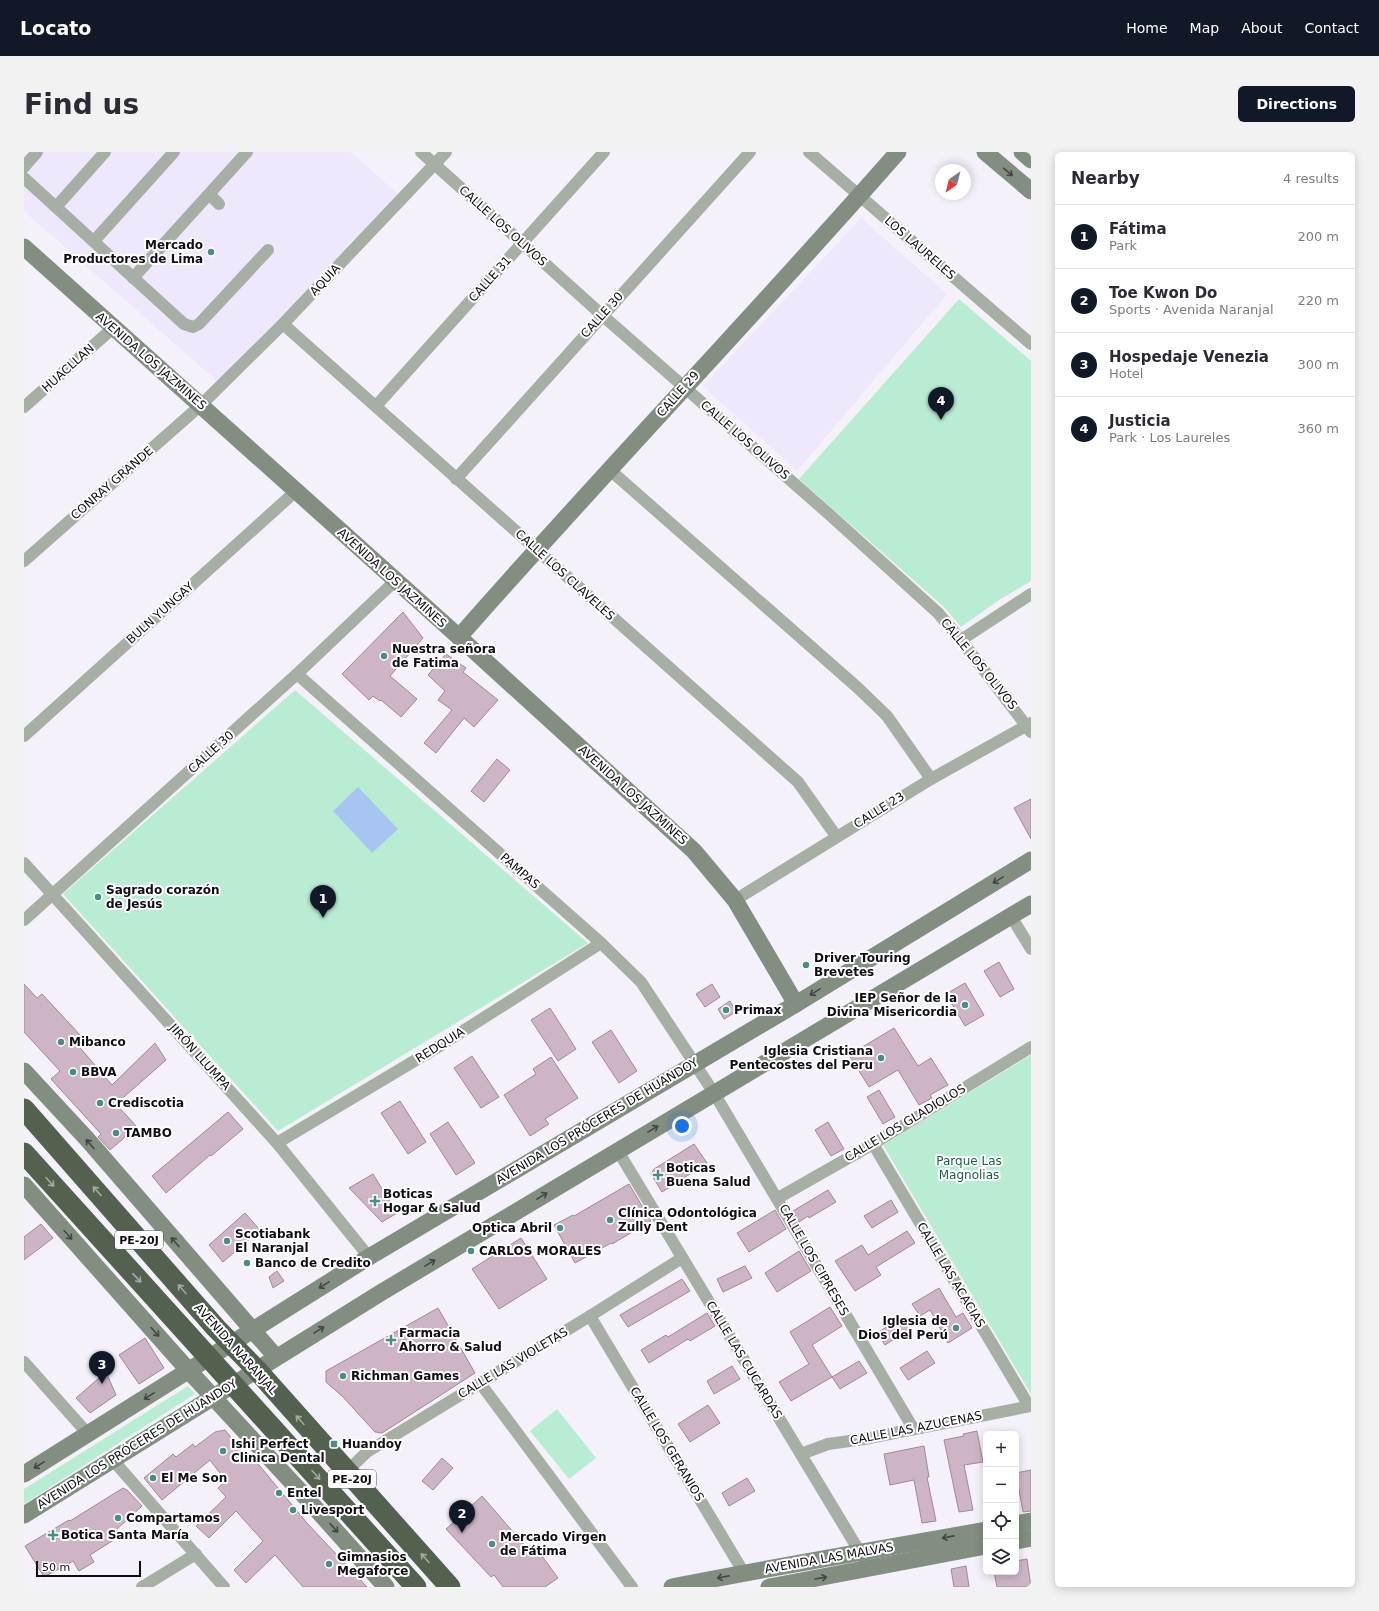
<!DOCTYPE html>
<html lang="en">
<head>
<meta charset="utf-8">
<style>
  :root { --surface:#fff; --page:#f2f2f3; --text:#2b2b33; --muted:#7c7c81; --line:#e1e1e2; --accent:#111827 }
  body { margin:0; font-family:"DejaVu Sans",sans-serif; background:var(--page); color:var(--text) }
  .controls { position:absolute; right:12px; bottom:12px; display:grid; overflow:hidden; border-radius:6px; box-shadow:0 2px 10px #0003 }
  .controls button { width:36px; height:36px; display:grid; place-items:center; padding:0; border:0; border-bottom:1px solid var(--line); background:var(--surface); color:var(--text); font:20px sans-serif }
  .compass { position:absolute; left:911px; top:12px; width:36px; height:36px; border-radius:50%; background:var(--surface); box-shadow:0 2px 10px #0003; rotate:215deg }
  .scale { position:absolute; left:12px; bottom:10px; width:105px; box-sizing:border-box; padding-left:4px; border:2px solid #100c14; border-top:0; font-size:11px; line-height:14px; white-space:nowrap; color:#100c14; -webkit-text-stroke:3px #fff; paint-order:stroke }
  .you { position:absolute; left:658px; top:974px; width:14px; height:14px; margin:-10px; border:3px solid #fff; border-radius:50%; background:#1a73e8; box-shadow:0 0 0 6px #1a73e833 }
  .badge { display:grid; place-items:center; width:26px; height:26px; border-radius:50%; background:var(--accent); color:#fff; font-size:13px; font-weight:700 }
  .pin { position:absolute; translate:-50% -33px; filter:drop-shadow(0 1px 2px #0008) }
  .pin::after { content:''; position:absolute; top:21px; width:14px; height:12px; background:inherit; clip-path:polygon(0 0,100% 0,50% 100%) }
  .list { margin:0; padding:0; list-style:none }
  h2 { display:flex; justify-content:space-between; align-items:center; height:52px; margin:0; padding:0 16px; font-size:17px }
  h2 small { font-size:13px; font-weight:400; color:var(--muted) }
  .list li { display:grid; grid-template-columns:26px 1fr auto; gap:12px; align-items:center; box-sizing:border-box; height:64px; padding:0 16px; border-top:1px solid var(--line) }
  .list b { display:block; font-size:15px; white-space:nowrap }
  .list p { margin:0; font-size:13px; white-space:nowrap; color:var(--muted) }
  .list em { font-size:13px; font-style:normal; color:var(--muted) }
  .icon { flex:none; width:22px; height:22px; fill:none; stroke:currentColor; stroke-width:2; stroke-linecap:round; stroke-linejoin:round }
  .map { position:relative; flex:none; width:1007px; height:1435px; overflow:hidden; border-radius:6px }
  header { display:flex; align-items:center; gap:24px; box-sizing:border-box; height:56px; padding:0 20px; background:var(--accent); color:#fff }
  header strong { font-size:19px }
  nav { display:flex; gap:22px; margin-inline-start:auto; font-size:14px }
  .intro { display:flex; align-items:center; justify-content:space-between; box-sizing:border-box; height:96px; padding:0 24px }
  h1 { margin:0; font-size:28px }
  .button { padding:10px 18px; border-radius:6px; background:var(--accent); color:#fff; font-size:14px; font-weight:700 }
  main { display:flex; gap:24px; padding:0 24px }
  aside { flex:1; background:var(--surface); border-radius:6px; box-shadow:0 2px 10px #0003 }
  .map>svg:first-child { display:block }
  .built { fill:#efe7fb }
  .green { fill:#b9edd3 }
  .water { fill:#a8c4f1 }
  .building { fill:#cdb5c6; stroke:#9f8999 }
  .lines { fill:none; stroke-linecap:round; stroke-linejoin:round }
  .street { stroke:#a7afa5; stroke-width:12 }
  .secondary { stroke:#828e80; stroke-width:17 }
  .highway { stroke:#52624f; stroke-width:21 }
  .oneway { stroke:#434645 }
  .oneway2 { stroke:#a0a99e }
  .poi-dot { fill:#498e84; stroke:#fff; stroke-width:1.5 }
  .labels { text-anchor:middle; stroke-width:4; stroke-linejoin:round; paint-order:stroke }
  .shield { fill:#fff; stroke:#58555a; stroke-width:1 }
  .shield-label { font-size:11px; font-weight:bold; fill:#100c14 }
  .street-label { font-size:12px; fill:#100c14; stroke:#fff }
  .poi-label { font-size:12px; font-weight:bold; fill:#100c14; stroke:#fff; text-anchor:start }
  .park-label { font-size:12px; fill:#1a5f44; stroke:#fff }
</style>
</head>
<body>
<header>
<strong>Locato</strong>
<nav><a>Home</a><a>Map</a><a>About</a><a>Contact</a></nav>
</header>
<div class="intro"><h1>Find us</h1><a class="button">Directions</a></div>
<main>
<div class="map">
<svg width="1007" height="1435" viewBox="0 0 1007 1435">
  <rect width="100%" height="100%" fill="#f5f1fb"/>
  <g class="built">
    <polygon points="0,0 327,0 378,46 194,230 0,59"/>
    <polygon points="837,66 923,142 773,319 679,234"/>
  </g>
  <g class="green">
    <polygon points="935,147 1007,209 1007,429 975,448 937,475 920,455 775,327"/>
    <polygon points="271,538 564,791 254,979 39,742"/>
    <polygon points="1007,903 1007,1242 859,993"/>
    <polygon points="164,1234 171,1242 0,1352 0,1337"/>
    <polygon points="533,1257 572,1306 545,1327 506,1279"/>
  </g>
  <polygon class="water" points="334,635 374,677 348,701 309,659"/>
  <g class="building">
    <polygon points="379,460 399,486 366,524 393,547 377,565 357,548 356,549 349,544 345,548 318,522"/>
    <polygon points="422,502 442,516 439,520 474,548 450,575 440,566 412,601 400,591 428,558 414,548 421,539 404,523"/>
    <polygon points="473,607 486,618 460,650 447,639"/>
    <polygon points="1007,647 1007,687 990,656"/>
    <polygon points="975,810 990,837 976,845 960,819"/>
    <polygon points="941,831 960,863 941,874 922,842"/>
    <polygon points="0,832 13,846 18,842 58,885 52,891 88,933 131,891 142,908 92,952 113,975 86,998 74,985 77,982 27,927 36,919 0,880"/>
    <polygon points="688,832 696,845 681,855 672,842"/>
    <polygon points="706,849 712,860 700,867 694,857"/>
    <polygon points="526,856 552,897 534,909 507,868"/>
    <polygon points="870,876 894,914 907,906 924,933 906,943 908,946 895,953 874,918 845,935 825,903"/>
    <polygon points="587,878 613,919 595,931 568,890"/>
    <polygon points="448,904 475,945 457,956 430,916"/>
    <polygon points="527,905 554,946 521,967 525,972 506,984 480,943 512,922 509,917"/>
    <polygon points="855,938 871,965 859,972 843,945"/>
    <polygon points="376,949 402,990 384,1002 357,961"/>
    <polygon points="204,960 219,977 187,1004 186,1003 142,1041 128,1024"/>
    <polygon points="424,970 451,1011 432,1023 406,982"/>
    <polygon points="804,970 820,997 807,1004 791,978"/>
    <polygon points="670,992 683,1011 638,1040 627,1022 630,1017"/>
    <polygon points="349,1022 373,1061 358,1070 325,1036"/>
    <polygon points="605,1032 627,1069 588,1092 587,1091 551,1111 530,1073 549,1063 550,1064"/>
    <polygon points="804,1038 812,1050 785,1066 784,1064 775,1070 769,1059"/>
    <polygon points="867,1048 874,1060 848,1076 840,1064"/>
    <polygon points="751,1058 762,1077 725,1100 713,1081"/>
    <polygon points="221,1061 236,1078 199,1110 185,1093"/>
    <polygon points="17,1072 29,1086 0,1108 0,1085"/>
    <polygon points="883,1079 891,1091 852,1115 857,1123 831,1139 811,1109 838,1093 844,1103"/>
    <polygon points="497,1086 523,1127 475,1157 448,1117"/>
    <polygon points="775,1099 787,1119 753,1140 741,1121"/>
    <polygon points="721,1114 728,1126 699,1140 693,1127"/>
    <polygon points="253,1119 260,1129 249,1136 245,1125"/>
    <polygon points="658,1127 666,1139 604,1175 596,1163"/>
    <polygon points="915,1136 932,1165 939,1161 948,1176 924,1191 906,1158 896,1164 888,1152"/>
    <polygon points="806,1155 818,1174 788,1193 808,1225 767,1249 755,1230 785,1212 766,1180"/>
    <polygon points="414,1156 451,1221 358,1281 351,1280 319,1245 302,1230 302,1219"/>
    <polygon points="683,1161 691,1174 666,1189 664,1187 625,1211 617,1198 642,1183 644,1185"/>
    <polygon points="880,1164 887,1176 861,1193 853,1181"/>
    <polygon points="121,1186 140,1216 115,1232 95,1203"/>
    <polygon points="903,1199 911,1211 884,1228 876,1216"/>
    <polygon points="835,1209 843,1221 816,1237 808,1225"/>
    <polygon points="708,1214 716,1227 690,1242 683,1229"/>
    <polygon points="82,1220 92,1243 66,1261 52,1246"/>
    <polygon points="684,1253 696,1271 666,1290 654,1272"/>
    <polygon points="201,1278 226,1309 230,1307 283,1371 343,1435 279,1435 251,1403 222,1431 210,1418 239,1389 212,1359 185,1386 172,1374 202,1345 194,1336 202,1329 186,1308 138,1348 120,1326 149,1302 152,1305 169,1292 171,1295 191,1280"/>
    <polygon points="953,1279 959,1310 940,1313 949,1358 935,1360 920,1288 940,1284 939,1282"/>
    <polygon points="900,1294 905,1325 903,1325 912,1369 898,1371 890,1328 866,1333 860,1302"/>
    <polygon points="418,1306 429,1316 409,1338 398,1329"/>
    <polygon points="1007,1318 1007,1359 999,1360 992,1321"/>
    <polygon points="723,1326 731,1339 705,1354 698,1341"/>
    <polygon points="99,1336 103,1338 118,1354 92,1378 96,1384 66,1403 70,1410 55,1419 49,1409 20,1425 1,1394 45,1368 46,1369"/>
    <polygon points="458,1344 510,1404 515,1400 534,1426 521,1435 479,1435 470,1423 467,1425 422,1377"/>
    <polygon points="1003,1407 1007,1435 973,1435 970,1420 992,1420 992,1409"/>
    <polygon points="942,1414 945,1435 930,1435 927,1417"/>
  </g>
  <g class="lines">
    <g class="street">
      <polyline points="397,0 578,163 806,363 914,461 937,488 1007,580"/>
      <polyline points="785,0 1007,192"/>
      <polyline points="0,15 13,0"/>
      <polyline points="0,26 160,172 169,175 175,172 244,98"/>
      <polyline points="186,43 195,52"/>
      <polyline points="32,55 81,0"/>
      <polyline points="70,89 150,0"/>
      <polyline points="109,126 223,0"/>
      <polyline points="259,172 774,630 812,684"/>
      <polyline points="352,254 580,0"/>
      <polyline points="0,255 89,176"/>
      <polyline points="586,318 834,536 863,564 907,627"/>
      <polyline points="432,327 726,0"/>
      <polyline points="0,409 177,253 259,172 422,0"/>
      <polyline points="937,488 1007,442"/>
      <polyline points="273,522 577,791 617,830 690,941 889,1276"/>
      <polyline points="0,584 272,339"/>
      <polyline points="0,711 253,991 345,1105"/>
      <polyline points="711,748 907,627 1007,571"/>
      <polyline points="987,764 1007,797"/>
      <polyline points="0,768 273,522 371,429"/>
      <polyline points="253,991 417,893 577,791"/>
      <polyline points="849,992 1005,1254"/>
      <polyline points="594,999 840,1407"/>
      <polyline points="754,1046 849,992 1007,895"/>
      <polyline points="566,1164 720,1421"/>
      <polyline points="0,1210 64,1282"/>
      <polyline points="456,1231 608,1435"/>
      <polyline points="777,1302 804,1292 840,1287 1007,1254"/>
      <polyline points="88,1307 200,1435"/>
      <polyline points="322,1320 343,1300 566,1164 658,1106"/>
      <polyline points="118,1435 172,1402"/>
    </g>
    <g class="secondary">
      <polyline points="961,0 1007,39"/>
      <polyline points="998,0 1007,8"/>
      <polyline points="0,95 435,485 670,699 711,748 772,852"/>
      <path d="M435,485C579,321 730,164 874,0"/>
      <polyline points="0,919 63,987 252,1205"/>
      <polyline points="0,1033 165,1219 276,1339 362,1435"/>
      <polyline points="0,1322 345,1105 772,852 1007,708"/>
      <polyline points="0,1363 358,1140 1007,752"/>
      <polyline points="992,1372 1007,1369"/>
      <polyline points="992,1389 1007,1386"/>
      <path d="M648,1435C753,1414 858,1397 962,1378"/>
      <polyline points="745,1435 962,1394"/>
    </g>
    <g class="highway">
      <polyline points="0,957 192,1176 232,1217 426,1435"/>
      <polyline points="0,1001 392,1435"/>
    </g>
  </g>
  <defs><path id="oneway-shaft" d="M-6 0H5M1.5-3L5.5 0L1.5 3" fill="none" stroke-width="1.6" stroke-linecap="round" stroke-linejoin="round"/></defs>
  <g class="oneway">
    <use href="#oneway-shaft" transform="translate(984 20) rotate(40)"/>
    <use href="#oneway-shaft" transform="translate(974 728) rotate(149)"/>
    <use href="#oneway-shaft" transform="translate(791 840) rotate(149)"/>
    <use href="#oneway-shaft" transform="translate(629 977) rotate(-31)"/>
    <use href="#oneway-shaft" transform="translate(66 992) rotate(-131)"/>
    <use href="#oneway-shaft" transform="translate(518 1044) rotate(-31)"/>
    <use href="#oneway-shaft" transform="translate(44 1083) rotate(48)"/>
    <use href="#oneway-shaft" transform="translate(151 1090) rotate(-131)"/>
    <use href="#oneway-shaft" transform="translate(406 1111) rotate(-31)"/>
    <use href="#oneway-shaft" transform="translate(300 1133) rotate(148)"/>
    <use href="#oneway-shaft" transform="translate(295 1178) rotate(-32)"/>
    <use href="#oneway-shaft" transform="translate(131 1180) rotate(48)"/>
    <use href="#oneway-shaft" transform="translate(125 1244) rotate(148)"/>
    <use href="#oneway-shaft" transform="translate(15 1313) rotate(148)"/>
    <use href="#oneway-shaft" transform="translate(310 1376) rotate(48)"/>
    <use href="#oneway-shaft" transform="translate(924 1385) rotate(169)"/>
    <use href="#oneway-shaft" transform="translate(699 1425) rotate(169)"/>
    <use href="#oneway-shaft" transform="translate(797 1426) rotate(-10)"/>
  </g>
  <g class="oneway2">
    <use href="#oneway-shaft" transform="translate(26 1030) rotate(48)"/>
    <use href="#oneway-shaft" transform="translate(73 1039) rotate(-132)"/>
    <use href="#oneway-shaft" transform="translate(113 1126) rotate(47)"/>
    <use href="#oneway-shaft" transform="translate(158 1137) rotate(-131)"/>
    <use href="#oneway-shaft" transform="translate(276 1268) rotate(-132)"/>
    <use href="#oneway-shaft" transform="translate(292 1323) rotate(48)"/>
    <use href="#oneway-shaft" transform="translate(401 1406) rotate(-132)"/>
  </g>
  <g class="poi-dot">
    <circle cx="187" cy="100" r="4"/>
    <circle cx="360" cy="504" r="4"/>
    <circle cx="74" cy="745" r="4"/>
    <circle cx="782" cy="813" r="4"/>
    <circle cx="941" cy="853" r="4"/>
    <circle cx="702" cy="858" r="4"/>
    <circle cx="37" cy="890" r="4"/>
    <circle cx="857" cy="906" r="4"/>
    <circle cx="49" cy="920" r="4"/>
    <circle cx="76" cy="951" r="4"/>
    <circle cx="92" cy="981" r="4"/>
    <path d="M632 1017h4v4h4v4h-4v4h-4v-4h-4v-4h4z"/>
    <path d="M349 1043h4v4h4v4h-4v4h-4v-4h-4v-4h4z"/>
    <circle cx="586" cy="1068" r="4"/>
    <circle cx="536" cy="1076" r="4"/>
    <circle cx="203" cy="1089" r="4"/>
    <circle cx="447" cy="1099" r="4"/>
    <circle cx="223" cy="1111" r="4"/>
    <circle cx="932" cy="1176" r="4"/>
    <path d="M365 1182h4v4h4v4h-4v4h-4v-4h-4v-4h4z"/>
    <circle cx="319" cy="1224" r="4"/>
    <rect x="306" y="1288" width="8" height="8" rx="2"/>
    <circle cx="199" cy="1299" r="4"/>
    <circle cx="129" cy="1326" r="4"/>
    <circle cx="255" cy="1341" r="4"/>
    <circle cx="269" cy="1358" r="4"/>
    <circle cx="94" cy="1366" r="4"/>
    <path d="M27 1377h4v4h4v4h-4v4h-4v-4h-4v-4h4z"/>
    <circle cx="468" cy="1392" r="4"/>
    <circle cx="305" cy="1412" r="4"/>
  </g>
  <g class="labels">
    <g class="shield">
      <rect x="91" y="1079" width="48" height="18" rx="3"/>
      <rect x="304" y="1318" width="48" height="18" rx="3"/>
    </g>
    <g class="shield-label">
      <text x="115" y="1092">PE-20J</text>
      <text x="328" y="1331">PE-20J</text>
    </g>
    <g class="street-label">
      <text transform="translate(479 74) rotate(42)" y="4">CALLE LOS OLIVOS</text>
      <text transform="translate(896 96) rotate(41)" y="4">LOS LAURELES</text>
      <text transform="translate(466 127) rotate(-48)" y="4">CALLE 31</text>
      <text transform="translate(301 128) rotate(-47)" y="4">AQUIA</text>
      <text transform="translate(578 163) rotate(-48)" y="4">CALLE 30</text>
      <text transform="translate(127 209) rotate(41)" y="4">AVENIDA LOS JAZMINES</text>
      <text transform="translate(44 216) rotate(-42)" y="4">HUACLLAN</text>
      <text transform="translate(654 242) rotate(-48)" y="4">CALLE 29</text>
      <text transform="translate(721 288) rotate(41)" y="4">CALLE LOS OLIVOS</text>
      <text transform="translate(88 331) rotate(-41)" y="4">CONRAY GRANDE</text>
      <text transform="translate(541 423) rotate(42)" y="4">CALLE LOS CLAVELES</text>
      <text transform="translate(368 426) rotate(42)" y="4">AVENIDA LOS JAZMINES</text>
      <text transform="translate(136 461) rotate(-42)" y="4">BULN YUNGAY</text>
      <text transform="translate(955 512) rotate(51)" y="4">CALLE LOS OLIVOS</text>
      <text transform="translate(187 600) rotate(-42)" y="4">CALLE 30</text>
      <text transform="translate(609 643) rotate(42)" y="4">AVENIDA LOS JAZMINES</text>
      <text transform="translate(855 658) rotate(-32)" y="4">CALLE 23</text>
      <text transform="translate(496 719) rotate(41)" y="4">PAMPAS</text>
      <text transform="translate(416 893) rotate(-32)" y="4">REDQUIA</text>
      <text transform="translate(176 905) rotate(48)" y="4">JIRÓN LLUMPA</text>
      <text transform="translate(573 969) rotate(-31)" y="4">AVENIDA LOS PRÓCERES DE HUANDOY</text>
      <text transform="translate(881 971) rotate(-31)" y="4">CALLE LOS GLADIOLOS</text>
      <text transform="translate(790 1108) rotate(60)" y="4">CALLE LOS CIPRESES</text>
      <text transform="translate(927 1123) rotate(59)" y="4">CALLE LAS ACACIAS</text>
      <text transform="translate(212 1197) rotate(48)" y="4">AVENIDA NARANJAL</text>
      <text transform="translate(720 1208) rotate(59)" y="4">CALLE LAS CUCARDAS</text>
      <text transform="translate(489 1211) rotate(-31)" y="4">CALLE LAS VIOLETAS</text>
      <text transform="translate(892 1276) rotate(-11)" y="4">CALLE LAS AZUCENAS</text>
      <text transform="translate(113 1292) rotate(-32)" y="4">AVENIDA LOS PRÓCERES DE HUANDOY</text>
      <text transform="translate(643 1292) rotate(59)" y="4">CALLE LOS GERANIOS</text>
      <text transform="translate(805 1406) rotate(-10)" y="4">AVENIDA LAS MALVAS</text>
    </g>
    <g class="poi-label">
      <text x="179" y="97" text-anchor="end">Mercado<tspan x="179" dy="14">Productores de Lima</tspan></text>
      <text x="368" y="501">Nuestra señora<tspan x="368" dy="14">de Fatima</tspan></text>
      <text x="82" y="742">Sagrado corazón<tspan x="82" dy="14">de Jesús</tspan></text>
      <text x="790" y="810">Driver Touring<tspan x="790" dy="14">Brevetes</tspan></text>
      <text x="933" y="850" text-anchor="end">IEP Señor de la<tspan x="933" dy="14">Divina Misericordia</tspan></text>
      <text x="710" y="862">Primax</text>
      <text x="45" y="894">Mibanco</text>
      <text x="849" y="903" text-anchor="end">Iglesia Cristiana<tspan x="849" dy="14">Pentecostes del Peru</tspan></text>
      <text x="57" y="924">BBVA</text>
      <text x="84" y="955">Crediscotia</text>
      <text x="100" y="985">TAMBO</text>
      <text x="642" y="1020">Boticas<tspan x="642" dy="14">Buena Salud</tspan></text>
      <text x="359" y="1046">Boticas<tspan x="359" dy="14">Hogar &amp; Salud</tspan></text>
      <text x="594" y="1065">Clínica Odontológica<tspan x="594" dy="14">Zully Dent</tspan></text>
      <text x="528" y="1080" text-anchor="end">Optica Abril</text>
      <text x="211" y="1086">Scotiabank<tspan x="211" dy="14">El Naranjal</tspan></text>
      <text x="455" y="1103">CARLOS MORALES</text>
      <text x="231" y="1115">Banco de Credito</text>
      <text x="924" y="1173" text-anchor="end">Iglesia de<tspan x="924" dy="14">Dios del Perú</tspan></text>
      <text x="375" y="1185">Farmacia<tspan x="375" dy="14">Ahorro &amp; Salud</tspan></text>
      <text x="327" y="1228">Richman Games</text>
      <text x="207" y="1296">Ishi Perfect<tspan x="207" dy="14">Clinica Dental</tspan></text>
      <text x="318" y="1296">Huandoy</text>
      <text x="137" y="1330">El Me Son</text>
      <text x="263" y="1345">Entel</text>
      <text x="277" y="1362">Livesport</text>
      <text x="102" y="1370">Compartamos</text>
      <text x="37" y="1387">Botica Santa María</text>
      <text x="476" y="1389">Mercado Virgen<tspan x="476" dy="14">de Fátima</tspan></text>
      <text x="313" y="1409">Gimnasios<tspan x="313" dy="14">Megaforce</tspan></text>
    </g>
    <g class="park-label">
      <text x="945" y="1013">Parque Las<tspan x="945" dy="14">Magnolias</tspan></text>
    </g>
  </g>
</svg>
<div class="controls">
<button>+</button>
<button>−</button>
<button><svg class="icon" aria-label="locate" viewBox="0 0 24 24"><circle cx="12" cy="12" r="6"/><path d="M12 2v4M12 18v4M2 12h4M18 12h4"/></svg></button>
<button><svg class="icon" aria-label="layers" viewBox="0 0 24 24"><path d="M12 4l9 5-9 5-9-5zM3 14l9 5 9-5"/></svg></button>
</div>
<svg class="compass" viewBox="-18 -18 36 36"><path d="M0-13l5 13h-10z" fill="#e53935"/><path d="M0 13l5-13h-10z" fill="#7c7c81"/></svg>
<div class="scale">50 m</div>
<div class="you"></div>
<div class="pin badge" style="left:299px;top:766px">1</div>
<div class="pin badge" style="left:438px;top:1381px">2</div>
<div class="pin badge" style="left:78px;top:1232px">3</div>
<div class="pin badge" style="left:917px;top:268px">4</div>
</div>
<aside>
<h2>Nearby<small>4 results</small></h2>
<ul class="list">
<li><span class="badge">1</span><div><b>Fátima</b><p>Park</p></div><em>200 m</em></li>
<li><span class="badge">2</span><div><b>Toe Kwon Do</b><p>Sports · Avenida Naranjal</p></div><em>220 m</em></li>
<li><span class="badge">3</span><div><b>Hospedaje Venezia</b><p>Hotel</p></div><em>300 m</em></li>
<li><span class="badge">4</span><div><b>Justicia</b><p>Park · Los Laureles</p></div><em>360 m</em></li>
</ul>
</aside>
</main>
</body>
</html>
